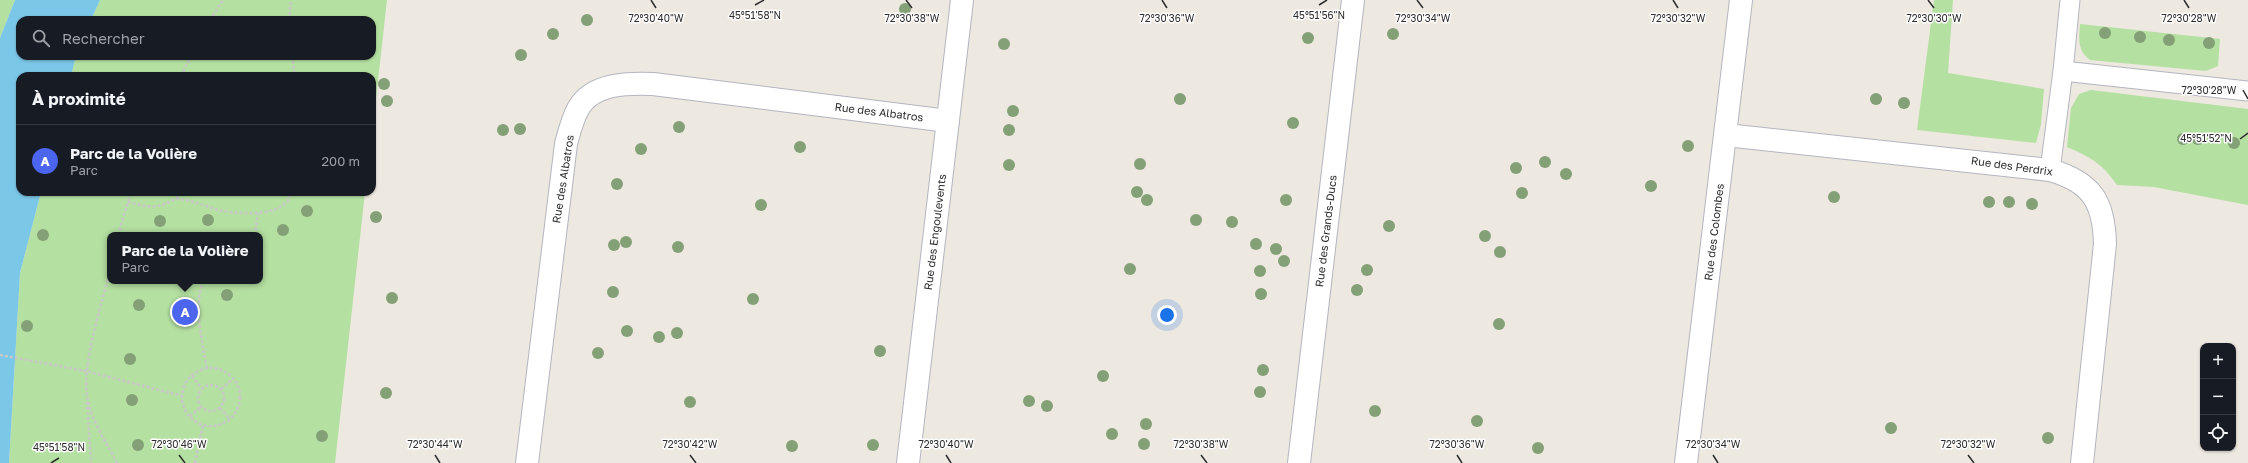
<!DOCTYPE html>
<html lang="fr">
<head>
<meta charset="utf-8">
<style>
  :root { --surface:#171b24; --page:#20242c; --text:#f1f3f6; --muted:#9ea1a6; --line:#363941; --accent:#4c65ee }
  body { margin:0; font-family:"Golos Text",sans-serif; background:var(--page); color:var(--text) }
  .controls { position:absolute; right:12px; bottom:12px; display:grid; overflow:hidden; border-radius:8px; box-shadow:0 1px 3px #0004 }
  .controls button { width:36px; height:36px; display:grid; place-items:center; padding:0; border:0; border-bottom:1px solid var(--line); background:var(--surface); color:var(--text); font:20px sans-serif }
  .you { position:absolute; left:1167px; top:315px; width:14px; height:14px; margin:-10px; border:3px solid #fff; border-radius:50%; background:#1a73e8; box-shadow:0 0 0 6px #1a73e833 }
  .badge { display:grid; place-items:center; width:26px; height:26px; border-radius:50%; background:var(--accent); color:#fff; font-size:13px; font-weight:700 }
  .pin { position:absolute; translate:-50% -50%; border:2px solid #fff; box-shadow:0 1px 4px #0006 }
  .popup { position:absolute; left:107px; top:232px; width:156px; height:52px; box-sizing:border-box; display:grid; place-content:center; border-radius:8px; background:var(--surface); filter:drop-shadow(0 1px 3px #0005); font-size:13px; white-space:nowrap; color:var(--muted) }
  .popup b { font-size:15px; color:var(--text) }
  .popup::after { content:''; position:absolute; left:50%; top:100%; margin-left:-8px; border:8px solid transparent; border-top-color:var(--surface) }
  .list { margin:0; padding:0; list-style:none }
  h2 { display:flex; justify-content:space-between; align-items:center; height:52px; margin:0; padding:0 16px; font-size:17px }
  h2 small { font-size:13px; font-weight:400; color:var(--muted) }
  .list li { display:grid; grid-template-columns:26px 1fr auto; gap:12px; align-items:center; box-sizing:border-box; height:72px; padding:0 16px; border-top:1px solid var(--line) }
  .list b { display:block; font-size:15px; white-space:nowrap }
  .list p { margin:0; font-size:13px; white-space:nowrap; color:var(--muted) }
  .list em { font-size:13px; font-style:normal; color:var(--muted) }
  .icon { flex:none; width:22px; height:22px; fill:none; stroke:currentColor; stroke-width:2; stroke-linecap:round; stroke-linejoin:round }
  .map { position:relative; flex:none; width:2248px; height:463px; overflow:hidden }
  .search { position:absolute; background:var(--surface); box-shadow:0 1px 3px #0004; left:16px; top:16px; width:360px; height:44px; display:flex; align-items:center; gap:10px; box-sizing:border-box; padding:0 14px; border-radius:12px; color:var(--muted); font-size:15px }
  .panel { position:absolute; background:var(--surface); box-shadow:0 1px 3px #0004; left:16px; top:72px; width:360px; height:124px; border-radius:12px }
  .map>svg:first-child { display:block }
  .green { fill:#b4e0a1; fill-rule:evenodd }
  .water { fill:#7bc7e7 }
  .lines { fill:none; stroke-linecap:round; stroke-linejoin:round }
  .service-casing { stroke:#b3b6bf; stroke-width:21 }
  .minor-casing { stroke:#b3b6bf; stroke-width:24 }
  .path { stroke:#c8c8c8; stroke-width:2.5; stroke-dasharray:3 2; stroke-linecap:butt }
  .service { stroke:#fff; stroke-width:19 }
  .minor { stroke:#fff; stroke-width:22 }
  .tree { fill:#83a076 }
  .ticks { fill:none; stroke:#2d2d2d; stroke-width:1.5 }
  .labels { text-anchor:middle; stroke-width:3; stroke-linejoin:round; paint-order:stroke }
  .street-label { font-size:11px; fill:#2d2d2d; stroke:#fff }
  .ticks-label { font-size:10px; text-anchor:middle; fill:#2d2d2d; stroke:#fff; stroke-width:3; stroke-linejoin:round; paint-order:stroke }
</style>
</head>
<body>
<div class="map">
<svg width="2248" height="463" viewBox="0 0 2248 463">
  <rect width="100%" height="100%" fill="#ede8e0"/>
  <g class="green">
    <polygon points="0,0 15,0 0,38"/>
    <polygon points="100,0 387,0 372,134 372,76 71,76 76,56 372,56 372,20 91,20"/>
    <polygon points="1934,0 1953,0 1948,73 2044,89 2041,124 2036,143 1917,130"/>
    <path d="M2080,24L2220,39L2218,66L2206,71L2090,60C2077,50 2079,39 2080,24Z"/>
    <path d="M2091,90L2248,109V205L2154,187L2117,185C2102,163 2090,157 2067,147L2071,108L2079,94Z"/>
    <path d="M41,192H365L335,463H9L20,273ZM110,235H260V281H110Z"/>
  </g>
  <polygon class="water" points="15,0 100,0 91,20 20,20 20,56 76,56 71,76 20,76 20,192 41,192 20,273 9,463 0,463 0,38"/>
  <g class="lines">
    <g class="service-casing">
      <g id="service">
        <polyline points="2063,71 2070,0"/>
        <polyline points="2050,170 2063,71 2248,91"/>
      </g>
    </g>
    <g class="minor-casing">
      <g id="minor">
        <path d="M1726,135L2050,170C2092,182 2104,202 2105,244L2082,463"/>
        <path d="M527,463L566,144C569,133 572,120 578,109C592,83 628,83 653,84L948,121"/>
        <polyline points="908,463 962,0"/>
        <polyline points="1299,463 1353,0"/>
        <polyline points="1686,463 1741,0"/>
      </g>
    </g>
    <g class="path">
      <polyline points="210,20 223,0"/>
      <polyline points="289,20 291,0"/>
      <polyline points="292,56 295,76"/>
      <polyline points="181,76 191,56"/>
      <polyline points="174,192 178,199"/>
      <path d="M128,202C138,204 148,208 158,206C165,205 172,199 179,199C193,200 209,208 223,211C242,214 287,218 291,192"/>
      <polyline points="118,235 131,192"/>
      <polyline points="255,235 258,213"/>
      <path d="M110,270C102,304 82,363 87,396C90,419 107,443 117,463"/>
      <path d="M204,281C192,301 203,347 207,369"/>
      <polyline points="0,355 86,371 182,396"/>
      <circle cx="211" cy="397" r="29"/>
      <polyline points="192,376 201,388"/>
      <circle cx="211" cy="398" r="13"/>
      <polyline points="221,389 233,379"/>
      <polyline points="87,402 91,463"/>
      <polyline points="220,408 230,419"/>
      <polyline points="190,416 201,407"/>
      <polyline points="195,463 203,425"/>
    </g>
    <use href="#service" class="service"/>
    <use href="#minor" class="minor"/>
  </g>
  <g class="tree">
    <circle cx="905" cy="9" r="6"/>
    <circle cx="587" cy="20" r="6"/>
    <circle cx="2105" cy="33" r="6"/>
    <circle cx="553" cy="34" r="6"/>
    <circle cx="1393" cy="34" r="6"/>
    <circle cx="2140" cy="37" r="6"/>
    <circle cx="1308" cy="38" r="6"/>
    <circle cx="2169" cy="40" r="6"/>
    <circle cx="2209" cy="43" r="6"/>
    <circle cx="1004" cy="44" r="6"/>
    <circle cx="521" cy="55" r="6"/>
    <circle cx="384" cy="84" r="6"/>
    <circle cx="1180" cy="99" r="6"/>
    <circle cx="1876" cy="99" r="6"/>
    <circle cx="387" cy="101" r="6"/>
    <circle cx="1904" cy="103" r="6"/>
    <circle cx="1013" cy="111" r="6"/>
    <circle cx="1293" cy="123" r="6"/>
    <circle cx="679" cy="127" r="6"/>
    <circle cx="520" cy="129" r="6"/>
    <circle cx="503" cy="130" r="6"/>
    <circle cx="1009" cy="130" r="6"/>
    <circle cx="2183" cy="139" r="6"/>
    <circle cx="2198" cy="139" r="6"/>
    <circle cx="2234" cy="143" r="6"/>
    <circle cx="1688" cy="146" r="6"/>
    <circle cx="800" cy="147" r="6"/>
    <circle cx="641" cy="149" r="6"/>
    <circle cx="1545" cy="162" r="6"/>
    <circle cx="1140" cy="164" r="6"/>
    <circle cx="1009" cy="165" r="6"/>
    <circle cx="1516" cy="168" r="6"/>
    <circle cx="1566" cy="174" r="6"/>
    <circle cx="617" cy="184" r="6"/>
    <circle cx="1651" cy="186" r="6"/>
    <circle cx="1137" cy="192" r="6"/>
    <circle cx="1522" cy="193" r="6"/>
    <circle cx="1834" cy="197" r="6"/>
    <circle cx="1147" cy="200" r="6"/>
    <circle cx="1286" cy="200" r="6"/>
    <circle cx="1989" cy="202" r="6"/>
    <circle cx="2009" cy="202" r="6"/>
    <circle cx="2032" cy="204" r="6"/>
    <circle cx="761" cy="205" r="6"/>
    <circle cx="307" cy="211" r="6"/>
    <circle cx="376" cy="217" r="6"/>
    <circle cx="208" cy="220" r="6"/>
    <circle cx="1196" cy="220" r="6"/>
    <circle cx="160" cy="221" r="6"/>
    <circle cx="1232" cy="222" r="6"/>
    <circle cx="1389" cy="226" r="6"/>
    <circle cx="283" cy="230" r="6"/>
    <circle cx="43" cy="235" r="6"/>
    <circle cx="1485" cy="236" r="6"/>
    <circle cx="626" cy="242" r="6"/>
    <circle cx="1256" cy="244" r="6"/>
    <circle cx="614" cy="245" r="6"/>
    <circle cx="678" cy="247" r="6"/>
    <circle cx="1276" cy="249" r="6"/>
    <circle cx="1500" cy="252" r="6"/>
    <circle cx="1284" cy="261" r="6"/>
    <circle cx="1130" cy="269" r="6"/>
    <circle cx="1367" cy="270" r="6"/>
    <circle cx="1260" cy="271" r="6"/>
    <circle cx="1357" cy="290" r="6"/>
    <circle cx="613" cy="292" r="6"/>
    <circle cx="1261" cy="294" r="6"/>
    <circle cx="227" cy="295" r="6"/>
    <circle cx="392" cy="298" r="6"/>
    <circle cx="753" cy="299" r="6"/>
    <circle cx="139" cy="305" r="6"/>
    <circle cx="183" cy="320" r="6"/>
    <circle cx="1499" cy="324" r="6"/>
    <circle cx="27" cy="326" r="6"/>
    <circle cx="627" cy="331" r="6"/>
    <circle cx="677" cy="333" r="6"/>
    <circle cx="659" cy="337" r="6"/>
    <circle cx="880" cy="351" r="6"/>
    <circle cx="598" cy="353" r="6"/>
    <circle cx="130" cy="359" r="6"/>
    <circle cx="1263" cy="370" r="6"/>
    <circle cx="1103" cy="376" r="6"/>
    <circle cx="1260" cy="392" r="6"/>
    <circle cx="386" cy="393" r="6"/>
    <circle cx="132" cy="400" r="6"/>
    <circle cx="1029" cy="401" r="6"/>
    <circle cx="690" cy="402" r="6"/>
    <circle cx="1047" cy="406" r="6"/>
    <circle cx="1375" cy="411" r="6"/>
    <circle cx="1477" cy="421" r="6"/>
    <circle cx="1146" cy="424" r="6"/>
    <circle cx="1891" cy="428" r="6"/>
    <circle cx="1112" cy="434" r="6"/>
    <circle cx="322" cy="436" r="6"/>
    <circle cx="2048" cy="438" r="6"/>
    <circle cx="1144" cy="444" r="6"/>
    <circle cx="138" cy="445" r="6"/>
    <circle cx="873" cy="445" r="6"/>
    <circle cx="792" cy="446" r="6"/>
    <circle cx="1538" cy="448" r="6"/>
  </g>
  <path class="ticks" d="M651,0L656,8M906,0L912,8M1162,0L1167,8M1417,0L1423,8M1673,0L1678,8M1928,0L1934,8M2184,0L2189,8M755,5L764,0M1319,5L1327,0M2243,90L2248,99M2240,139L2248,133M179,455L185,463M435,455L440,463M690,455L696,463M946,455L951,463M1201,455L1207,463M1457,455L1462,463M1713,455L1718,463M1968,455L1974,463M51,463L59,458"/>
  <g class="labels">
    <g class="street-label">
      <text transform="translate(879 112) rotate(7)" y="4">Rue des Albatros</text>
      <text transform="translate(2012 166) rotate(8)" y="4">Rue des Perdrix</text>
      <text transform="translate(563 179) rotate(-81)" y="4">Rue des Albatros</text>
      <text transform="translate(1326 231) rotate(-83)" y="4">Rue des Grands-Ducs</text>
      <text transform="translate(935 232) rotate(-83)" y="4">Rue des Engoulevents</text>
      <text transform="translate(1714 232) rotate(-83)" y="4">Rue des Colombes</text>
    </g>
  </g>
  <g class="ticks-label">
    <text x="755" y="19">45°51'58"N</text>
    <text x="1319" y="19">45°51'56"N</text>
    <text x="2189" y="22">72°30'28"W</text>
    <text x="1423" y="22">72°30'34"W</text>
    <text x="1934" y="22">72°30'30"W</text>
    <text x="656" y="22">72°30'40"W</text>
    <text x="912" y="22">72°30'38"W</text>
    <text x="1167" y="22">72°30'36"W</text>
    <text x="1678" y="22">72°30'32"W</text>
    <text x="2209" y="94">72°30'28"W</text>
    <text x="2206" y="142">45°51'52"N</text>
    <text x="179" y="448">72°30'46"W</text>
    <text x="435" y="448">72°30'44"W</text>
    <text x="690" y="448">72°30'42"W</text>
    <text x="946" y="448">72°30'40"W</text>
    <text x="1201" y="448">72°30'38"W</text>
    <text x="1457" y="448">72°30'36"W</text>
    <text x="1713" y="448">72°30'34"W</text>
    <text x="1968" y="448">72°30'32"W</text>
    <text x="59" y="451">45°51'58"N</text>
  </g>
</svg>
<div class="controls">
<button>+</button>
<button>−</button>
<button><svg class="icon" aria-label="locate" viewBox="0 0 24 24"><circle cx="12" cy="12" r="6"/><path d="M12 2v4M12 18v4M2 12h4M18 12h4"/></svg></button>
</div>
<div class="you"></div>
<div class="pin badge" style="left:185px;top:312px">A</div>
<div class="popup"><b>Parc de la Volière</b>Parc</div>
<div class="search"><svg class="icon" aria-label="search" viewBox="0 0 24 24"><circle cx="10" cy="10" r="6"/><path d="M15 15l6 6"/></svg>Rechercher</div>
<section class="panel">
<h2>À proximité<small></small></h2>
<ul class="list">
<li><span class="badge">A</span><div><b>Parc de la Volière</b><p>Parc</p></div><em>200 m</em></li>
</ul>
</section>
</div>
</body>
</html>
